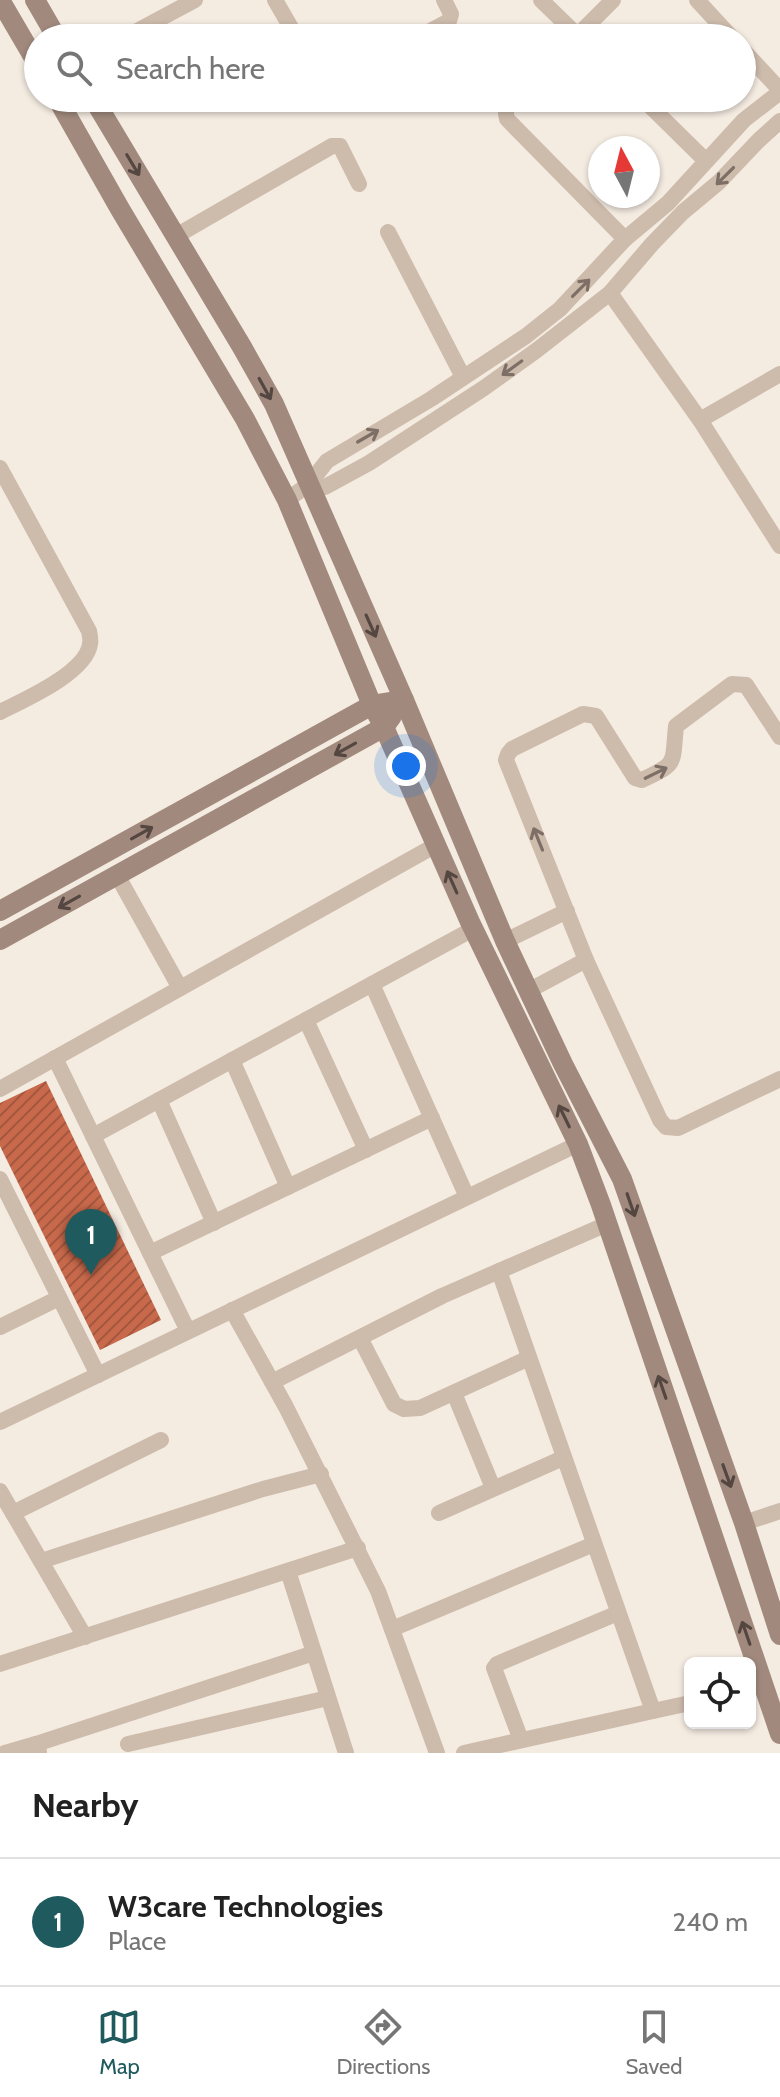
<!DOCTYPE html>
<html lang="en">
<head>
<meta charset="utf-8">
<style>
  :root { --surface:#fff; --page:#f6f6f6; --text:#222; --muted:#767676; --line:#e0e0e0; --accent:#1f5a5e }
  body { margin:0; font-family:Cabin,sans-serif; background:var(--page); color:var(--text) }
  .controls { position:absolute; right:24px; bottom:24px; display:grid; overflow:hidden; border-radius:12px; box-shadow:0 2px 6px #0004 }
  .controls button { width:72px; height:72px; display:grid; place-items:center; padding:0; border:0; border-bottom:2px solid var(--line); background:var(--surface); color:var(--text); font:40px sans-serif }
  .compass { position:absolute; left:588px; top:136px; width:72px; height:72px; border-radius:50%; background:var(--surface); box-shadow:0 2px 6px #0004; rotate:353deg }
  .you { position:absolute; left:406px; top:766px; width:28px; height:28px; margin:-20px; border:6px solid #fff; border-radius:50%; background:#1a73e8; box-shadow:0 0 0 12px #1a73e833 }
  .badge { display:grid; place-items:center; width:52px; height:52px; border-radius:50%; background:var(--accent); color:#fff; font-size:26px; font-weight:700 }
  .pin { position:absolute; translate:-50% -66px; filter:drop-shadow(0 2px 4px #0008) }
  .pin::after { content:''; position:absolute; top:42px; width:28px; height:24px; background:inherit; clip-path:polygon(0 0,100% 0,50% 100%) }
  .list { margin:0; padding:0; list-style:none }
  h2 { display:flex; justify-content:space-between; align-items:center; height:104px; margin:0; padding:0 32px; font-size:34px }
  h2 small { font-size:26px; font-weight:400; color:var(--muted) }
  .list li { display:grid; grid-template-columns:52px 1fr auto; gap:24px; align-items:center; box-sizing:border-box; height:128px; padding:0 32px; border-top:2px solid var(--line) }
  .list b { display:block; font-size:30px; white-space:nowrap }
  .list p { margin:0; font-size:26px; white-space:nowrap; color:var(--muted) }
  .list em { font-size:26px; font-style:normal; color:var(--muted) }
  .icon { flex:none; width:44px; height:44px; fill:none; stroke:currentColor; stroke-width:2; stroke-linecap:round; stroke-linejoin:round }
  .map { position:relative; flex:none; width:780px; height:1753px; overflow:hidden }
  .search { position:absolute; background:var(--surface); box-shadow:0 2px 6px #0004; left:24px; right:24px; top:24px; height:88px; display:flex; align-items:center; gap:20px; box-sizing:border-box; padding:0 28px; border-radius:44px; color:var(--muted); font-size:30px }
  .sheet { height:232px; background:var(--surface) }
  nav { display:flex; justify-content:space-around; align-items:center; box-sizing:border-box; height:112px; border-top:2px solid var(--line); background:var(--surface); font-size:22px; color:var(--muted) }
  nav a { display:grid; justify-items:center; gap:4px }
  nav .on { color:var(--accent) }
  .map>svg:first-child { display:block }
  .building { fill:url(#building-hatch) }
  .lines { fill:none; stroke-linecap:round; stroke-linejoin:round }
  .street { stroke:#cdbbac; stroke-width:16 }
  .secondary { stroke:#a18a7d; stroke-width:20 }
  .oneway { stroke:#544640 }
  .oneway2 { stroke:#7d6f65 }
</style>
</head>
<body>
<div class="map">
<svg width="780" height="1753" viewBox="0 0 780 1753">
  <defs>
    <pattern id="building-hatch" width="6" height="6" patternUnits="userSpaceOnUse" patternTransform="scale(2)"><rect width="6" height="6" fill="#c8694b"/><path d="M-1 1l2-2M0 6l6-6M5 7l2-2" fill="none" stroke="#a4573f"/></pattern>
  </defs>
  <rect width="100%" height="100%" fill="#f4ebe1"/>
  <polygon class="building" points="46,1081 161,1320 100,1350 0,1146 0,1103"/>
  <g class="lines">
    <g class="street">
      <polyline points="275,0 297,38"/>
      <polyline points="541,0 580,38"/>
      <polyline points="697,0 732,38"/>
      <polyline points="124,38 195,0"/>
      <polyline points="417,38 449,21 451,14 444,0"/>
      <polyline points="575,38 613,0"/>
      <polyline points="742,49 780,90"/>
      <path d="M515,98C508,105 504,109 507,119L625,239"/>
      <polyline points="642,98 706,161"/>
      <polyline points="388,232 463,377"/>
      <polyline points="176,236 332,146 340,146 359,184"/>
      <polyline points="610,293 700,420 780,546"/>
      <polyline points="700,420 780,374"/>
      <path d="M0,468L89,631C90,636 91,640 90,644C86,673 24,700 0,712"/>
      <polyline points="309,484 325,487 369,463 484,388 537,350 610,293 652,244 683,212 719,182 759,140 780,121"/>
      <polyline points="287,500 309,484 327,461 431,399 526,336 560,309 625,239 668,203 744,120 780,92"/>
      <polyline points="117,875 180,988"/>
      <polyline points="505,941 567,911"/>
      <path d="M586,960L506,760L508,754L512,749L583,714L596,716L635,778L642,780C678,763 672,765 676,726L732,684L746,685L780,737"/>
      <polyline points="372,984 467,1197"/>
      <polyline points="528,991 586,960 660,1120 666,1127 678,1128 780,1079"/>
      <polyline points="306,1020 366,1150"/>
      <polyline points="55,1058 188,1331"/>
      <polyline points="232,1060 288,1187"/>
      <polyline points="0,1089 436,845"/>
      <polyline points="159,1100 214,1223"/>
      <polyline points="93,1136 473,929"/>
      <polyline points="0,1179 98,1375"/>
      <polyline points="150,1253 432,1118"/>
      <polyline points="232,1310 286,1407 378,1591 437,1753"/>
      <polyline points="0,1327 59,1298"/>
      <polyline points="360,1338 394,1404 404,1409 420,1408 529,1358"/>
      <polyline points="272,1382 442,1296 607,1224"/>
      <polyline points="454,1393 493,1488"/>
      <polyline points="0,1422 578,1144"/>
      <polyline points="0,1491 85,1637"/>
      <polyline points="13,1513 161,1440"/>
      <polyline points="439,1513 563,1458"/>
      <polyline points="744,1523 780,1511"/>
      <polyline points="41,1561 263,1489 321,1474"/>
      <polyline points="288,1571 346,1753"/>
      <polyline points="392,1629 594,1544"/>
      <polyline points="0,1664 358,1548"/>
      <polyline points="653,1711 690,1703"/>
      <polyline points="521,1740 494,1668 497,1664 618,1613"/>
      <polyline points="36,1744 314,1653"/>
      <polyline points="128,1744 328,1698"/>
      <polyline points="5,1753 36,1744 39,1752"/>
      <polyline points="464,1753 653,1711 499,1271"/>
    </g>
    <g class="secondary">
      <polyline points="0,0 38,65"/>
      <polyline points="35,0 57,38"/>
      <polyline points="57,98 120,209 245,419 287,500 372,705 384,727 470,922 578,1144 601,1205 780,1734"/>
      <polyline points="93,98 242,347 274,404 404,700 505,941 563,1064 622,1179 744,1523 780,1635"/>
      <polyline points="0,911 372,705 404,700"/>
      <polyline points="0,940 384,727 392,716"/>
    </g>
  </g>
  <defs><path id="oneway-shaft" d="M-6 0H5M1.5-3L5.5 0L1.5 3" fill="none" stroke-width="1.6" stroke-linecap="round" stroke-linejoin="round" transform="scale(2)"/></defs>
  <g class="oneway">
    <use href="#oneway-shaft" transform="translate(133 165) rotate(59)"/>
    <use href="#oneway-shaft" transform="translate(265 389) rotate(61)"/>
    <use href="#oneway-shaft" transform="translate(371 626) rotate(66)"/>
    <use href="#oneway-shaft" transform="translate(345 749) rotate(151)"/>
    <use href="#oneway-shaft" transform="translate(142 833) rotate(-29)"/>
    <use href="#oneway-shaft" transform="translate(452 882) rotate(-114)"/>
    <use href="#oneway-shaft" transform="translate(69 902) rotate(151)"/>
    <use href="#oneway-shaft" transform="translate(564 1116) rotate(-116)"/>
    <use href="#oneway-shaft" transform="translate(631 1205) rotate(71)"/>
    <use href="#oneway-shaft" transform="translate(662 1387) rotate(-109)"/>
    <use href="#oneway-shaft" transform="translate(727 1476) rotate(70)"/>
    <use href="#oneway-shaft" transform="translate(746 1633) rotate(-109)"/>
  </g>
  <g class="oneway2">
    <use href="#oneway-shaft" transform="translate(725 176) rotate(135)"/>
    <use href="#oneway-shaft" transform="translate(581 288) rotate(-45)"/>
    <use href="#oneway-shaft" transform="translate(512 368) rotate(144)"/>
    <use href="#oneway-shaft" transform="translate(368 436) rotate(-30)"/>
    <use href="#oneway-shaft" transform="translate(656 773) rotate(-26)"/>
    <use href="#oneway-shaft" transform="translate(538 839) rotate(-112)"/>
  </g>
</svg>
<div class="controls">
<button><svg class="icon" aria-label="locate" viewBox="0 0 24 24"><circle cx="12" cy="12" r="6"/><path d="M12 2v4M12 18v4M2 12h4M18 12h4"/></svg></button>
</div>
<svg class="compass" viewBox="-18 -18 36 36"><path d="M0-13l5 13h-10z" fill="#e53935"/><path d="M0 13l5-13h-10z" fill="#767676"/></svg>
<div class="you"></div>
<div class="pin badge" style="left:91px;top:1275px">1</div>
<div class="search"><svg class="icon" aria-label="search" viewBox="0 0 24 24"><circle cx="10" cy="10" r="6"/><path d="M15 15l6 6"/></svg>Search here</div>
</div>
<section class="sheet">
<h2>Nearby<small></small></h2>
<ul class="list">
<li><span class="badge">1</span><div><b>W3care Technologies</b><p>Place</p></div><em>240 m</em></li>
</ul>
</section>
<nav>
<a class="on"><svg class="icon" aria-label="map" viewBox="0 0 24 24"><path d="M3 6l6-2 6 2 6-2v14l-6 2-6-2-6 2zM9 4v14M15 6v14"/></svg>Map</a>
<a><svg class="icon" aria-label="directions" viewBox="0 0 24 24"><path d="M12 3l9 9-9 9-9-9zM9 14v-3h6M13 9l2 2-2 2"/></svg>Directions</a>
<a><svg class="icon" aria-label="saved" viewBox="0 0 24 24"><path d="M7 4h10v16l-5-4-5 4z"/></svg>Saved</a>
</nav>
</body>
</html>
